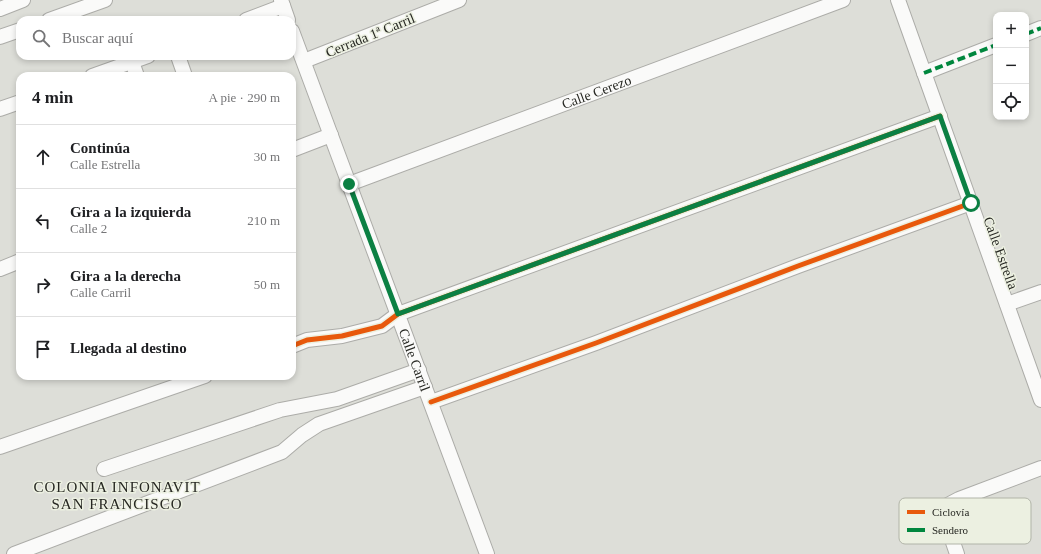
<!DOCTYPE html>
<html lang="es">
<head>
<meta charset="utf-8">
<style>
  :root { --surface:#fff; --page:#f2f2f2; --text:#202124; --muted:#757577; --line:#e0e0e0 }
  body { margin:0; font-family:Georgia,serif; background:var(--page); color:var(--text) }
  .controls { position:absolute; right:12px; top:12px; display:grid; overflow:hidden; border-radius:8px; box-shadow:0 2px 6px #0003 }
  .controls button { width:36px; height:36px; display:grid; place-items:center; padding:0; border:0; border-bottom:1px solid var(--line); background:var(--surface); color:var(--text); font:20px sans-serif }
  .stop { position:absolute; width:12px; height:12px; margin:-9px; border:3px solid #0b8043; border-radius:50%; background:#fff }
  .stop.end { background:#0b8043; border-color:#fff; box-shadow:0 1px 4px #0008 }
  .list { margin:0; padding:0; list-style:none }
  h2 { display:flex; justify-content:space-between; align-items:center; height:52px; margin:0; padding:0 16px; font-size:17px }
  h2 small { font-size:13px; font-weight:400; color:var(--muted) }
  .list li { display:grid; grid-template-columns:26px 1fr auto; gap:12px; align-items:center; box-sizing:border-box; height:64px; padding:0 16px; border-top:1px solid var(--line) }
  .list b { display:block; font-size:15px; white-space:nowrap }
  .list p { margin:0; font-size:13px; white-space:nowrap; color:var(--muted) }
  .list em { font-size:13px; font-style:normal; color:var(--muted) }
  .icon { flex:none; width:22px; height:22px; fill:none; stroke:currentColor; stroke-width:2; stroke-linecap:round; stroke-linejoin:round }
  .map { position:relative; flex:none; width:1041px; height:554px; overflow:hidden }
  .search { position:absolute; background:var(--surface); box-shadow:0 2px 6px #0003; left:16px; top:16px; width:280px; height:44px; display:flex; align-items:center; gap:10px; box-sizing:border-box; padding:0 14px; border-radius:12px; color:var(--muted); font-size:15px }
  .panel { position:absolute; background:var(--surface); box-shadow:0 2px 6px #0003; left:16px; top:72px; width:280px; height:308px; border-radius:12px }
  .map>svg:first-child { display:block }
  .lines { fill:none; stroke-linecap:round; stroke-linejoin:round }
  .minor-casing { stroke:#acaca8; stroke-width:16 }
  .minor { stroke:#fafaf9; stroke-width:14 }
  .quiet { stroke:#00873e; stroke-width:4; stroke-dasharray:8 4; stroke-linecap:butt }
  .cycleway-casing { stroke:#ecf0e1; stroke-width:8 }
  .cycleway { stroke:#e8590c; stroke-width:5 }
  .route { stroke:#0b8043; stroke-width:5 }
  .labels { text-anchor:middle; stroke-width:3; stroke-linejoin:round; paint-order:stroke }
  .street-label { font-size:14px; fill:#262722; stroke:#ecf0e1 }
  .neighbourhood-label { font-size:15px; letter-spacing:1px; fill:#262722; stroke:#ecf0e1 }
  .key { fill:#ecf0e1; stroke:#b1b4a8; stroke-width:1 }
  .key-label { font-size:11px; fill:#262722 }
</style>
</head>
<body>
<div class="map">
<svg width="1041" height="554" viewBox="0 0 1041 554">
  <rect width="100%" height="100%" fill="#ddded8"/>
  <g class="lines">
    <g class="minor-casing">
      <g id="minor">
        <polyline points="281,0 288,20"/>
        <polyline points="898,0 1041,400"/>
        <polyline points="0,9 23,0"/>
        <polyline points="49,20 105,0"/>
        <polyline points="246,20 283,6"/>
        <path id="s1" d="M292,31L487,554"/>
        <polyline points="1026,34 1041,28"/>
        <polyline points="0,37 20,30"/>
        <polyline points="178,56 185,76"/>
        <polyline points="304,61 459,0"/>
        <polyline points="132,62 137,76"/>
        <polyline points="924,73 996,45"/>
        <polyline points="92,76 148,56"/>
        <polyline points="0,109 20,102"/>
        <polyline points="292,150 331,135"/>
        <path id="s2" d="M349,184L843,0"/>
        <polyline points="0,269 20,261"/>
        <polyline points="1007,304 1041,292"/>
        <polyline points="292,346 307,340 342,336 382,326 398,314 940,116"/>
        <polyline points="431,402 596,343 798,266 971,203"/>
        <polyline points="0,447 205,376"/>
        <polyline points="104,469 280,410 337,399 419,370"/>
        <polyline points="14,554 282,452 302,435 319,424 425,387"/>
        <polyline points="957,554 946,522 944,507 959,499 1041,468"/>
      </g>
    </g>
    <use href="#minor" class="minor"/>
    <g class="quiet">
      <polyline points="1026,34 1041,28"/>
      <polyline points="924,73 996,45"/>
    </g>
    <g class="cycleway-casing">
      <g id="cycleway">
        <polyline points="292,346 307,340 342,336 382,326 398,314 940,116"/>
        <polyline points="431,402 596,343 798,266 971,203"/>
      </g>
    </g>
    <use href="#cycleway" class="cycleway"/>
  </g>
  <g class="lines">
    <polyline class="route" points="349,184 398,314 940,116 971,203"/>
  </g>
  <g class="labels">
    <g class="street-label">
      <text transform="translate(370 35) rotate(-22)" y="5">Cerrada 1ª Carril</text>
      <text dy="5" stroke="none"><textPath href="#s2" startOffset="264">Calle Cerezo</textPath></text>
      <text transform="translate(1001 253) rotate(70)" y="5">Calle Estrella</text>
      <text dy="5" stroke="none"><textPath href="#s1" startOffset="351">Calle Carril</textPath></text>
    </g>
    <g class="neighbourhood-label">
      <text x="117" y="492">COLONIA INFONAVIT<tspan x="117" dy="17">SAN FRANCISCO</tspan></text>
    </g>
  </g>
  <rect x="899" y="498" width="132" height="46" rx="6" class="key"/>
  <rect x="907" y="510" width="18" height="4" fill="#e8590c"/>
  <rect x="907" y="528" width="18" height="4" fill="#00873e"/>
  <g class="key-label">
    <text x="932" y="516">Ciclovía</text>
    <text x="932" y="534">Sendero</text>
  </g>
</svg>
<div class="controls">
<button>+</button>
<button>−</button>
<button><svg class="icon" aria-label="locate" viewBox="0 0 24 24"><circle cx="12" cy="12" r="6"/><path d="M12 2v4M12 18v4M2 12h4M18 12h4"/></svg></button>
</div>
<div class="stop" style="left:971px;top:203px"></div>
<div class="stop end" style="left:349px;top:184px"></div>
<div class="search"><svg class="icon" aria-label="search" viewBox="0 0 24 24"><circle cx="10" cy="10" r="6"/><path d="M15 15l6 6"/></svg>Buscar aquí</div>
<section class="panel">
<h2>4 min<small>A pie · 290 m</small></h2>
<ul class="list">
<li><svg class="icon" aria-label="ahead" viewBox="0 0 24 24"><path d="M12 20V5M6 11l6-6 6 6"/></svg><div><b>Continúa</b><p>Calle Estrella</p></div><em>30 m</em></li>
<li><svg class="icon" aria-label="left" viewBox="0 0 24 24"><path d="M17 20v-9H6M10 6l-5 5 5 5"/></svg><div><b>Gira a la izquierda</b><p>Calle 2</p></div><em>210 m</em></li>
<li><svg class="icon" aria-label="right" viewBox="0 0 24 24"><path d="M7 20v-9h11M14 6l5 5-5 5"/></svg><div><b>Gira a la derecha</b><p>Calle Carril</p></div><em>50 m</em></li>
<li><svg class="icon" aria-label="arrive" viewBox="0 0 24 24"><path d="M6 21V4h12l-3 4 3 4H6"/></svg><div><b>Llegada al destino</b></div></li>
</ul>
</section>
</div>
</body>
</html>
